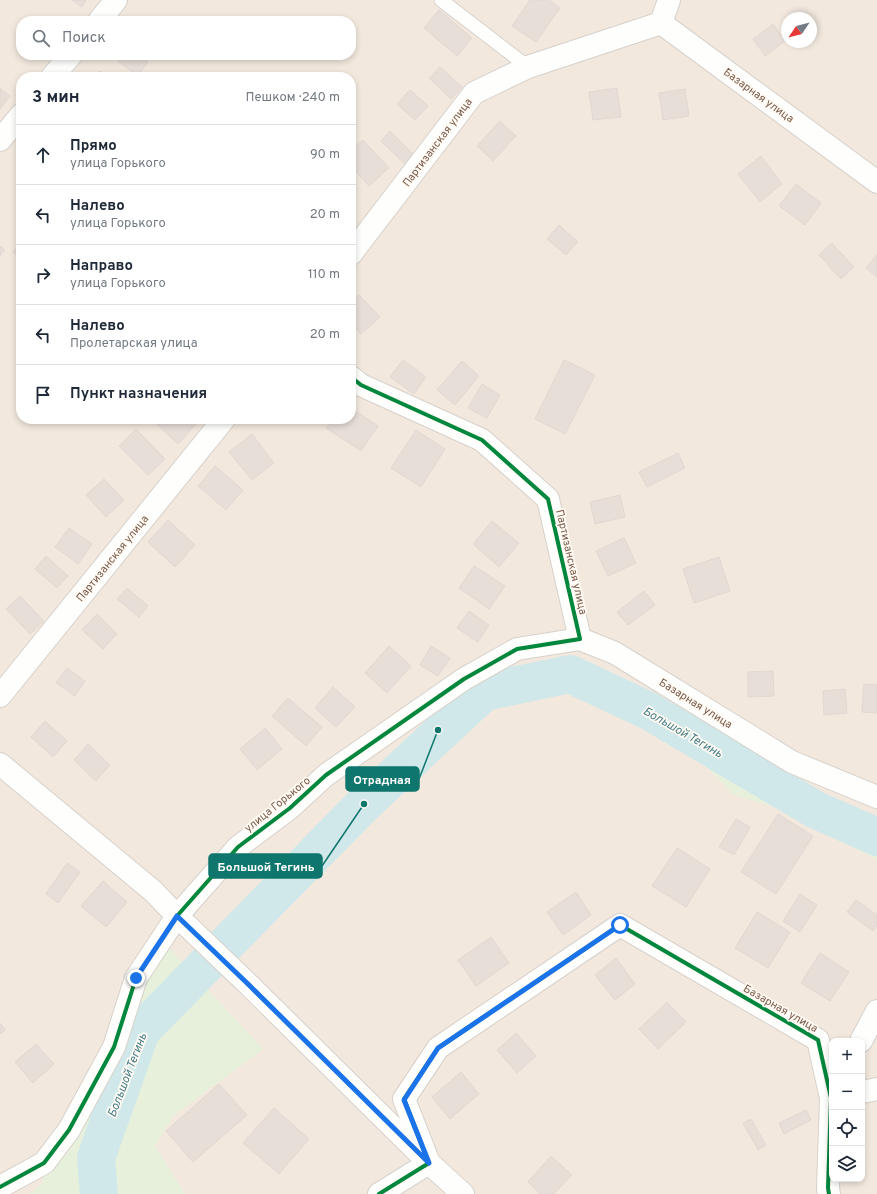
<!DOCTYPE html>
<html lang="ru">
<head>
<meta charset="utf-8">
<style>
  :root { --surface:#fff; --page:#f6f6f7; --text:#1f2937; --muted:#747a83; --line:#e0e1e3 }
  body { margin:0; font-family:Overpass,sans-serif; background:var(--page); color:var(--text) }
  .controls { position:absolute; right:12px; bottom:12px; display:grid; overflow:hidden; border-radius:8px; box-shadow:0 2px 6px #0003 }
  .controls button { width:36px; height:36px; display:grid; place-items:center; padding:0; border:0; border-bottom:1px solid var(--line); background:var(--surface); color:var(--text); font:20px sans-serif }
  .compass { position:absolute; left:781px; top:12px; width:36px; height:36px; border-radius:50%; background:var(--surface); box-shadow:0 2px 6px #0003; rotate:235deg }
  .stop { position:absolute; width:12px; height:12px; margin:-9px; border:3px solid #1a73e8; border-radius:50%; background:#fff }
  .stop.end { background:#1a73e8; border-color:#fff; box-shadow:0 1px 4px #0008 }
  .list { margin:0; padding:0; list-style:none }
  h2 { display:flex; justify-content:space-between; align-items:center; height:52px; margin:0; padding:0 16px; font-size:17px }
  h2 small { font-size:13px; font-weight:400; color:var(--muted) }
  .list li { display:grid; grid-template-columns:26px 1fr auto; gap:12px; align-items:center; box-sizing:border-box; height:60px; padding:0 16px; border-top:1px solid var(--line) }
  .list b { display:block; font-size:15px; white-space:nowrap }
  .list p { margin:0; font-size:13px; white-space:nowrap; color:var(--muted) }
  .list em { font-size:13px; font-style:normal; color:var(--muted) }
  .icon { flex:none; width:22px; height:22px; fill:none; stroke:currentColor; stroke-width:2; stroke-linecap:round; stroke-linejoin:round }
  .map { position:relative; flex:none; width:877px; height:1194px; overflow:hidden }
  .search { position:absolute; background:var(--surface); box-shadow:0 2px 6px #0003; left:16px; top:16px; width:340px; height:44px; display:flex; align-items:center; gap:10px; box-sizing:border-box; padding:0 14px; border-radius:16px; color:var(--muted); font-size:15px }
  .panel { position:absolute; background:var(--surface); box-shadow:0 2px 6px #0003; left:16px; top:72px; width:340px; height:352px; border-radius:16px }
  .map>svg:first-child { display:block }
  .residential { fill:#f2e8de; fill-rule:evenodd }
  .green { fill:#e7f0db }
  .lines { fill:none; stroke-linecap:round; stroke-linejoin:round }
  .river { stroke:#d0e8ea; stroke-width:38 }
  .building { fill:#e6ded7; stroke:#e2d8d2 }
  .service-casing { stroke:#d7d1cb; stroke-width:15 }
  .minor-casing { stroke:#d7d1cb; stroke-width:24 }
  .tertiary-casing { stroke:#d7d1cb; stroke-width:24 }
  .service { stroke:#fefefd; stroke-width:13 }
  .minor { stroke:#fefefd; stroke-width:22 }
  .tertiary { stroke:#fefefd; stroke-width:22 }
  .cycleway-casing { stroke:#fffaf3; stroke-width:6 }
  .cycleway { stroke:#00873e; stroke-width:4 }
  .route { stroke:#1a73e8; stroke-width:5 }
  .labels { text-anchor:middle; stroke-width:3.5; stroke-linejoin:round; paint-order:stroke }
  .street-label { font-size:11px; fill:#7a5c4d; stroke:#fffaf3 }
  .water-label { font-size:12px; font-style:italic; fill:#437c86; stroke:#fffaf3 }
  .leader { fill:none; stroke:#0f766e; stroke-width:1.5 }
  .callout-dot { fill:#0f766e; stroke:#fffaf3; stroke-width:1.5 }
  .callout { fill:#0f766e; stroke:#0f766e; stroke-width:1.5 }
  .callout-label { font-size:12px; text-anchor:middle; font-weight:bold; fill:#fff }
</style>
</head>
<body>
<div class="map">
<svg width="877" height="1194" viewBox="0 0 877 1194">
  <rect width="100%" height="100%" fill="#f9f5f0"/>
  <path class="residential" d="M0,0H877V1194H0ZM787,18H811V42H787ZM21,21H351V55H21ZM21,77H351V419H21ZM832,1041H862V1179H832Z"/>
  <g class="green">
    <polygon points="618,676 670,703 723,735 763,762 804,781 832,802 877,822 877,860 784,810 734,795 693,753 667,746 648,722 622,707"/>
    <polygon points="162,940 263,1049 173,1116 155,1146 185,1194 30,1194 43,1183 44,1163"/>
  </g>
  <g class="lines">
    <polyline class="river" points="99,1194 96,1158 141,1031 364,804 484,692 570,674 649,711 816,810 877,837"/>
  </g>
  <g class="building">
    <polygon points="72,0 86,0 82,7"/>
    <polygon points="530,0 549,0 560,8 536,42 512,26"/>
    <polygon points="439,10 472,38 457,56 424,28"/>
    <polygon points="773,24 785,41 765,56 753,39"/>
    <polygon points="122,55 138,55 148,62 138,76 118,61"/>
    <polygon points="440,67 462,87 451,99 429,78"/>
    <polygon points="100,71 106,77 95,77"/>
    <polygon points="0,88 10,96 0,109"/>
    <polygon points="617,88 621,117 593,120 589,92"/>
    <polygon points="685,89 689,116 663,120 659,93"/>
    <polygon points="410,90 428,106 415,120 397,104"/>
    <polygon points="500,121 516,136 493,161 477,146"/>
    <polygon points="390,131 415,156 406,165 381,141"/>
    <polygon points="363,140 389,168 369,186 351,166 351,151"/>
    <polygon points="761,156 782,184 760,202 738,174"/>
    <polygon points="796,184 821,203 805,225 779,206"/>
    <polygon points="559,225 578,242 566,255 547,239"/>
    <polygon points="21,243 21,259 13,252"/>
    <polygon points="832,243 854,267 841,279 819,255"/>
    <polygon points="0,246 5,250 0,256"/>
    <polygon points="877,254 877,277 866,268"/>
    <polygon points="359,295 380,317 361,334 351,324 351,303"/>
    <polygon points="403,360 426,377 414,394 390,377"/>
    <polygon points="564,360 595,375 565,434 535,419"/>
    <polygon points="462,361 479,376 455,405 437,390"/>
    <polygon points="482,384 500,395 487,418 468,408"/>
    <polygon points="351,408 378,426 361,451 326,428 333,419 351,419"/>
    <polygon points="151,419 196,419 199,421 178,444"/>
    <polygon points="136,429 165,459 148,475 119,446"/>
    <polygon points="416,430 445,449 421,487 391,468"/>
    <polygon points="252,434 274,463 252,480 229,452"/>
    <polygon points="678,453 685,468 647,487 639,472"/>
    <polygon points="215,466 243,490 226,510 198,486"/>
    <polygon points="104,479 124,500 106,517 86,495"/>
    <polygon points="620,495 625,517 595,524 590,502"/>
    <polygon points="168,520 195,545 175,567 148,542"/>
    <polygon points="492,521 519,543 499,567 473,544"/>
    <polygon points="69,528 92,544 78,564 55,547"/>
    <polygon points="624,538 636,563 608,576 596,551"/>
    <polygon points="46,556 68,576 57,588 35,569"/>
    <polygon points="719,557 730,591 694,603 683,569"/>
    <polygon points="474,566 505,586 489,609 459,588"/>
    <polygon points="127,588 148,606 139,617 117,599"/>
    <polygon points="644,591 655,605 628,625 617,612"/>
    <polygon points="20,596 44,621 30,634 6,609"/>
    <polygon points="469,611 489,625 478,642 457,628"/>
    <polygon points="97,614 117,634 103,649 82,630"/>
    <polygon points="389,646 411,666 387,693 365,673"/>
    <polygon points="431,646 450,658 438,676 420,665"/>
    <polygon points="67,668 85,681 75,696 56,683"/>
    <polygon points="773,671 774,696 748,697 748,672"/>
    <polygon points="864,684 877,685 877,713 862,712"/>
    <polygon points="333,687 355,707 336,727 315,708"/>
    <polygon points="845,689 847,713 824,715 823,691"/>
    <polygon points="288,698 322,727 306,746 272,716"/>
    <polygon points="45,721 67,741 53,757 31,737"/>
    <polygon points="265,728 282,749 257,770 240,749"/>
    <polygon points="88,744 110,765 96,781 74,760"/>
    <polygon points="778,814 813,836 776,894 741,872"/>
    <polygon points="736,819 750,827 734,855 719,847"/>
    <polygon points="677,848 710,869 686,907 652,886"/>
    <polygon points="67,863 80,872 58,903 46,894"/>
    <polygon points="103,881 127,902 106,927 81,906"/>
    <polygon points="576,892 591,915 563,935 547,912"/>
    <polygon points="800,894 817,905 800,932 783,921"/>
    <polygon points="856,900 877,915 877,926 873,931 847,912"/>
    <polygon points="757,912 790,932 768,968 735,948"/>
    <polygon points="491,937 509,963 476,986 458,960"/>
    <polygon points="820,953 849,972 830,1001 801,983"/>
    <polygon points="616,958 635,984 615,1000 595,975"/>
    <polygon points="667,1002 686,1022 658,1049 639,1029"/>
    <polygon points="0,1023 5,1030 0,1034"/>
    <polygon points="516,1033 536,1056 517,1073 497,1050"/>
    <polygon points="36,1044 54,1064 33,1083 15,1062"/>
    <polygon points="461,1072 479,1094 450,1119 432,1097"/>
    <polygon points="219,1084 247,1115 193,1162 166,1131"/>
    <polygon points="274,1108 309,1139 279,1174 243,1143"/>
    <polygon points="806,1110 811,1120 784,1134 779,1123"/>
    <polygon points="751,1119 766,1145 758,1150 743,1123"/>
    <polygon points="551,1156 572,1175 554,1194 540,1194 528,1182"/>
  </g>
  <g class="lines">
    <g class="service-casing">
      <polyline id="service" points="441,0 528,67"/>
    </g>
    <g class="minor-casing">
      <g id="minor">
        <polyline points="669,0 661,23 877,182"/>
        <polyline points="99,21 116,0"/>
        <polyline points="52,77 71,55"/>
        <polyline points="0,140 21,115"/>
        <polyline points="351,254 474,93 528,67 661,23"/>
        <polyline points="580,639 615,653 792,762 877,797"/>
        <polyline points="0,696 224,419"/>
        <polyline points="861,1041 877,1011"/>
        <polyline points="862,1092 877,1089"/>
        <polyline points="0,1187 44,1163 69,1130 114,1047 136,978 177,916 238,847 290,808 326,775 464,679 517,649 580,639 548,499 482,440 361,385 351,377"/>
        <polyline points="379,1194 429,1163 404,1099 438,1048 620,925 818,1040 831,1098 828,1188 829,1194"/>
      </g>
    </g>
    <g class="tertiary-casing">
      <polyline id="tertiary" points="0,764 153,891 177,916 248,984 429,1163 463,1194"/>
    </g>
    <use href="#service" class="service"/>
    <use href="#minor" class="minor"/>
    <use href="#tertiary" class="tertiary"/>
    <g class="cycleway-casing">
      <g id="cycleway">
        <polyline points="0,1187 44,1163 69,1130 114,1047 136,978 177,916 238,847 290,808 326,775 464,679 517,649 580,639 548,499 482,440 361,385 351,377"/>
        <polyline points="379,1194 429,1163 404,1099 438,1048 620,925 818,1040 831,1098 828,1188 829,1194"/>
      </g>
    </g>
    <use href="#cycleway" class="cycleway"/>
  </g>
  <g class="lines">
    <polyline class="route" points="136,978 177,916 248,984 429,1163 404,1100 438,1048 620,925"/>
  </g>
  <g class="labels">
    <g class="street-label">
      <text transform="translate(759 95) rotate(36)" y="4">Базарная улица</text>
      <text transform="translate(437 142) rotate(-53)" y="4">Партизанская улица</text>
      <text transform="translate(112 558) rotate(-51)" y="4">Партизанская улица</text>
      <text transform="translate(572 562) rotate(77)" y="4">Партизанская улица</text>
      <text transform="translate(696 703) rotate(32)" y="4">Базарная улица</text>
      <text transform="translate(277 804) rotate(-39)" y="4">улица Горького</text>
      <text transform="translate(781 1008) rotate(30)" y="4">Базарная улица</text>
    </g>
    <g class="water-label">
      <text transform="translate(683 732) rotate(30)" y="4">Большой Тегинь</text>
      <text transform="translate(127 1075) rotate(-69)" y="4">Большой Тегинь</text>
    </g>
  </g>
  <path class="leader" d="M438 730L419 779M364 804L322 866"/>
  <g class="callout-dot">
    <circle cx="438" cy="730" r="4"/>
    <circle cx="364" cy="804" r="4"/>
  </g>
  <g class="callout">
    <rect x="346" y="767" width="73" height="24" rx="4"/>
    <rect x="209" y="854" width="113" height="24" rx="4"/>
  </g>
  <g class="callout-label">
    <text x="382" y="784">Отрадная</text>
    <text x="266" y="871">Большой Тегинь</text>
  </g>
</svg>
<div class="controls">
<button>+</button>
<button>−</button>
<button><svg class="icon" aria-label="locate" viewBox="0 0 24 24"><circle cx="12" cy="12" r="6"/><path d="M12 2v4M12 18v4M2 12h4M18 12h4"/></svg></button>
<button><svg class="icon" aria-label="layers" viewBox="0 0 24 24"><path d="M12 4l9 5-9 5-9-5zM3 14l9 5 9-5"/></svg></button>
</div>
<svg class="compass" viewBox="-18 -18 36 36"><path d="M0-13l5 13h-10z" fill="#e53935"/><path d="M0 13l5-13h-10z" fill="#747a83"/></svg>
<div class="stop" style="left:620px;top:925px"></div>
<div class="stop end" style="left:136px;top:978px"></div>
<div class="search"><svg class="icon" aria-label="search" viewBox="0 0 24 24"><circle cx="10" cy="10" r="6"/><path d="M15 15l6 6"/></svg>Поиск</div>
<section class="panel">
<h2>3 мин<small>Пешком · 240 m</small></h2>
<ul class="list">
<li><svg class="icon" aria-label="ahead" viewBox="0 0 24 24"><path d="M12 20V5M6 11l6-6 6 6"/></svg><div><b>Прямо</b><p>улица Горького</p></div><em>90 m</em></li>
<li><svg class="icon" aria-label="left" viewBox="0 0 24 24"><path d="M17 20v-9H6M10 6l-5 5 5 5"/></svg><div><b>Налево</b><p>улица Горького</p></div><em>20 m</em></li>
<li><svg class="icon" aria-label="right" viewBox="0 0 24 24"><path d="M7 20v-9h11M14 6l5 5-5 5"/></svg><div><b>Направо</b><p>улица Горького</p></div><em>110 m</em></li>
<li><svg class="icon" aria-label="left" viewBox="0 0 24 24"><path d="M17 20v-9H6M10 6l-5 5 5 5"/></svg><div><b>Налево</b><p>Пролетарская улица</p></div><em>20 m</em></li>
<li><svg class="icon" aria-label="arrive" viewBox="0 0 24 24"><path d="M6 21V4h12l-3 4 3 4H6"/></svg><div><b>Пункт назначения</b></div></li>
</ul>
</section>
</div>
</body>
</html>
